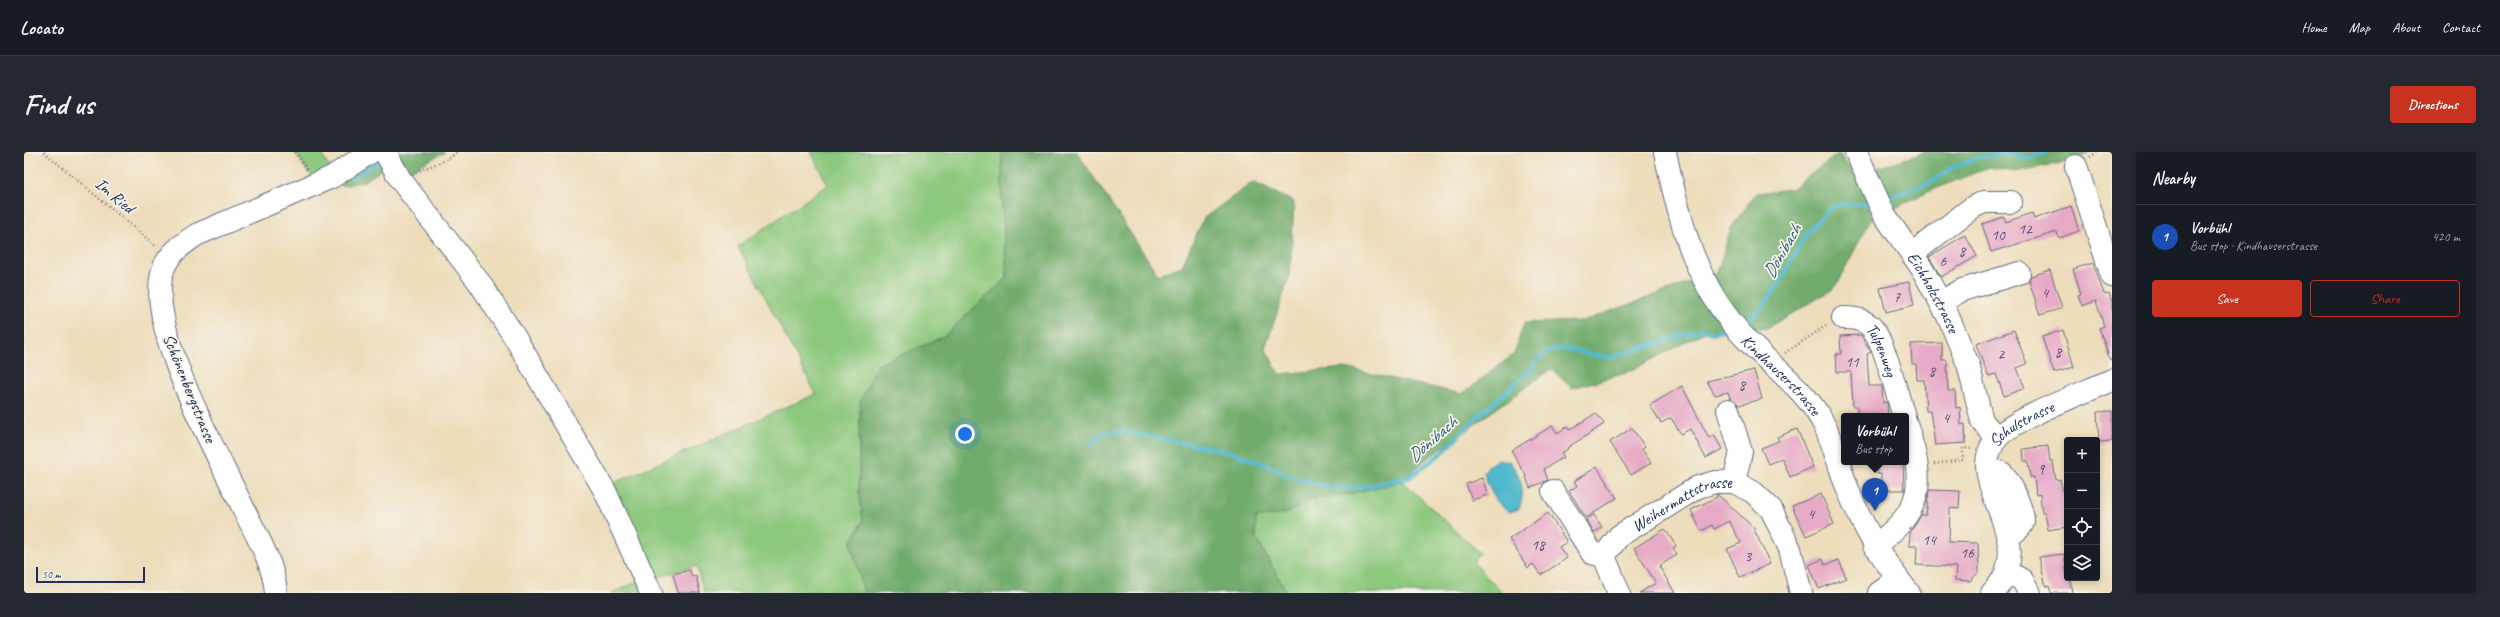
<!DOCTYPE html>
<html lang="en">
<head>
<meta charset="utf-8">
<style>
  :root { --surface:#171b24; --page:#242831; --text:#f1f3f6; --muted:#9ea1a6; --line:#363941; --accent:#c8321e }
  body { margin:0; font-family:Caveat,sans-serif; background:var(--page); color:var(--text) }
  .controls { position:absolute; right:12px; bottom:12px; display:grid; overflow:hidden; border-radius:4px; box-shadow:0 2px 6px #0003 }
  .controls button { width:36px; height:36px; display:grid; place-items:center; padding:0; border:0; border-bottom:1px solid var(--line); background:var(--surface); color:var(--text); font:20px sans-serif }
  .scale { position:absolute; left:12px; bottom:10px; width:109px; box-sizing:border-box; padding-left:4px; border:2px solid #1b2f5e; border-top:0; font-size:11px; line-height:14px; white-space:nowrap; color:#1b2f5e; -webkit-text-stroke:3px #f7f3e8; paint-order:stroke }
  .you { position:absolute; left:941px; top:282px; width:14px; height:14px; margin:-10px; border:3px solid #fff; border-radius:50%; background:#1a73e8; box-shadow:0 0 0 6px #1a73e833 }
  .badge { display:grid; place-items:center; width:26px; height:26px; border-radius:50%; background:var(--accent); color:#fff; font-size:13px; font-weight:700 }
  .pin { position:absolute; translate:-50% -33px; filter:drop-shadow(0 1px 2px #0008) }
  .pin::after { content:''; position:absolute; top:21px; width:14px; height:12px; background:inherit; clip-path:polygon(0 0,100% 0,50% 100%) }
  .popup { position:absolute; left:1817px; top:261px; width:68px; height:52px; box-sizing:border-box; display:grid; place-content:center; border-radius:4px; background:var(--surface); filter:drop-shadow(0 1px 3px #0005); font-size:13px; white-space:nowrap; color:var(--muted) }
  .popup b { font-size:15px; color:var(--text) }
  .popup::after { content:''; position:absolute; left:50%; top:100%; margin-left:-8px; border:8px solid transparent; border-top-color:var(--surface) }
  .list { margin:0; padding:0; list-style:none }
  h2 { display:flex; justify-content:space-between; align-items:center; height:52px; margin:0; padding:0 16px; font-size:17px }
  h2 small { font-size:13px; font-weight:400; color:var(--muted) }
  .list li { display:grid; grid-template-columns:26px 1fr auto; gap:12px; align-items:center; box-sizing:border-box; height:64px; padding:0 16px; border-top:1px solid var(--line) }
  .list b { display:block; font-size:15px; white-space:nowrap }
  .list p { margin:0; font-size:13px; white-space:nowrap; color:var(--muted) }
  .list em { font-size:13px; font-style:normal; color:var(--muted) }
  .actions { display:flex; gap:8px; padding:12px 16px }
  .actions a { flex:1; padding:9px 0; border:1px solid var(--accent); border-radius:4px; text-align:center; font-size:14px; color:var(--accent) }
  .actions .main { background:var(--accent); color:#fff }
  .icon { flex:none; width:22px; height:22px; fill:none; stroke:currentColor; stroke-width:2; stroke-linecap:round; stroke-linejoin:round }
  .map { position:relative; flex:none; width:2088px; height:441px; overflow:hidden; border-radius:4px }
  header { display:flex; align-items:center; gap:24px; box-sizing:border-box; height:56px; padding:0 20px; background:var(--surface); border-bottom:1px solid var(--line) }
  header strong { font-size:19px }
  nav { display:flex; gap:22px; margin-inline-start:auto; font-size:14px }
  .intro { display:flex; align-items:center; justify-content:space-between; box-sizing:border-box; height:96px; padding:0 24px }
  h1 { margin:0; font-size:28px }
  .button { padding:10px 18px; border-radius:4px; background:var(--accent); color:#fff; font-size:14px; font-weight:700 }
  main { display:flex; gap:24px; padding:0 24px }
  aside { flex:1; background:var(--surface); border-radius:4px; box-shadow:0 2px 6px #0003 }
  .map>svg:first-child { display:block }
  .green { fill:#8cc87d; stroke:#547c6e }
  .forest { fill:#71ac6c; stroke:#466e65 }
  .water { fill:#4fb8cc; stroke:#357495 }
  .lines { fill:none; stroke-linecap:round; stroke-linejoin:round }
  .stream { stroke:#4fb8cc; stroke-width:4.5 }
  .building { fill:#e7aac6 }
  .minor-casing { stroke:#646c7f; stroke-width:24 }
  .path { stroke:#646c7f; stroke-width:2.5; stroke-dasharray:1 3; stroke-linecap:butt }
  .minor { stroke:#fff; stroke-width:22 }
  .labels { text-anchor:middle; stroke-width:3.5; stroke-linejoin:round; paint-order:stroke }
  .number-label { font-size:15px; fill:#4e4e78 }
  .street-label { font-size:17px; fill:#1b2f5e; stroke:#f7f3e8 }
  .water-label { font-size:18px; font-style:italic; fill:#2b587f; stroke:#f7f3e8 }
</style>
</head>
<body>
<header>
<strong>Locato</strong>
<nav><a>Home</a><a>Map</a><a>About</a><a>Contact</a></nav>
</header>
<div class="intro"><h1>Find us</h1><a class="button">Directions</a></div>
<main>
<div class="map">
<svg width="2088" height="441" viewBox="0 0 2088 441">
  <rect width="100%" height="100%" fill="#f7f3e8"/>
  <filter id="ink" filterUnits="userSpaceOnUse"><feTurbulence type="fractalNoise" baseFrequency=".025" numOctaves="2"/><feDisplacementMap in="SourceGraphic" scale="8" xChannelSelector="R" yChannelSelector="G"/><feConvolveMatrix kernelMatrix="1 2 1 2 8 2 1 2 1" color-interpolation-filters="sRGB"/></filter>
  <filter id="wash" filterUnits="userSpaceOnUse"><feTurbulence type="fractalNoise" baseFrequency=".012" numOctaves="4" result="noise"/><feDisplacementMap in="SourceGraphic" scale="16" xChannelSelector="R" yChannelSelector="G"/><feGaussianBlur stdDeviation="0.9" result="paint"/><feColorMatrix in="noise" values="0 0 0 0 0 0 0 0 0 0 0 0 0 0 0 0 0 1.4 0 .05"/><feComposite in="paint" operator="in"/></filter>
  <g filter="url(#wash)">
    <rect width="100%" height="100%" fill="#edddbb"/>
    <g class="green">
      <polygon points="271,0 297,0 306,18 289,27"/>
      <polygon points="787,0 978,0 978,53 983,126 919,185 853,213 835,283 835,339 839,369 827,391 840,441 680,441 672,414 627,427 632,441 588,441 615,429 574,338 792,242 714,94 804,33"/>
      <polygon points="1378,329 1456,401 1449,410 1478,441 1263,441 1232,386 1231,366 1264,361 1284,348 1325,342"/>
    </g>
    <g class="forest">
      <polygon points="352,0 421,0 387,18 380,18 370,9 341,29 318,34 313,31"/>
      <polygon points="978,0 1053,0 1134,123 1158,114 1180,66 1229,30 1270,50 1266,123 1241,196 1255,222 1321,216 1438,242 1490,202 1500,171 1559,169 1693,121 1707,76 1732,41 1768,37 1815,1 1832,23 1901,0 2065,0 2056,7 1991,20 1965,15 1899,42 1846,69 1810,137 1743,176 1681,180 1602,221 1548,236 1527,217 1400,309 1378,329 1325,342 1284,348 1264,361 1232,366 1232,386 1263,441 840,441 827,391 839,369 835,339 836,250 853,213 919,185 983,126 978,53"/>
    </g>
    <path class="water" d="M1474,307L1486,310C1497,324 1502,339 1495,357L1486,360C1472,354 1464,335 1460,320L1464,314Z"/>
    <g class="lines">
      <g class="stream">
        <polyline points="328,25 357,9"/>
        <polyline points="1860,47 1907,30 1926,17 1957,5 1981,2 2005,6 2024,0"/>
        <path d="M1721,169C1758,148 1764,98 1796,67C1799,64 1804,57 1809,55C1821,51 1836,52 1849,52"/>
        <path d="M1066,294L1078,282L1098,279L1206,300L1241,312L1264,324L1305,335L1324,336L1345,334L1386,325L1419,300L1450,268L1506,219C1529,179 1556,206 1589,205L1678,177L1690,181L1699,178"/>
      </g>
    </g>
    <g id="blocks">
      <g class="building">
        <polygon points="2047,54 2055,79 2035,86 2033,80 1967,100 1958,72 1980,65 1982,70 2008,61 2010,67"/>
        <polygon points="1941,83 1953,104 1917,125 1905,105"/>
        <polygon points="2069,111 2080,142 2085,141 2088,150 2088,207 2086,208 2075,176 2080,174 2072,149 2058,154 2054,143 2057,142 2049,117"/>
        <polygon points="2026,118 2038,156 2016,163 2005,128 2007,124"/>
        <polygon points="1885,130 1890,153 1862,160 1856,136"/>
        <polygon points="1990,178 2003,212 1993,216 2001,236 1980,244 1972,222 1964,224 1952,192"/>
        <polygon points="2039,178 2050,215 2030,221 2018,185"/>
        <polygon points="1837,183 1847,200 1843,202 1845,234 1858,234 1859,251 1863,250 1864,264 1833,264 1833,254 1829,254 1827,220 1813,220 1812,202 1817,202 1816,184"/>
        <polygon points="1918,191 1918,208 1923,208 1924,239 1931,239 1932,256 1936,255 1937,273 1941,272 1942,291 1911,293 1906,259 1902,259 1900,228 1893,228 1892,212 1888,212 1887,192"/>
        <polygon points="1730,218 1738,247 1715,253 1706,246 1704,240 1691,243 1683,229"/>
        <polygon points="1658,234 1685,286 1690,283 1698,297 1682,306 1666,277 1657,282 1647,266 1637,271 1626,253"/>
        <polygon points="2088,259 2088,289 2075,290 2073,260"/>
        <polygon points="1572,261 1580,272 1543,296 1544,297 1537,301 1540,305 1520,317 1524,328 1506,336 1501,322 1487,299 1528,274 1533,281 1543,275 1545,278"/>
        <polygon points="1608,276 1621,295 1618,297 1627,311 1607,323 1586,290"/>
        <polygon points="1773,277 1789,315 1766,325 1758,306 1744,312 1737,296 1755,289 1753,285"/>
        <polygon points="2024,294 2026,310 2029,310 2032,328 2036,327 2043,357 2043,375 2024,378 2021,360 2018,360 2016,342 2012,343 2010,325 2006,325 2004,309 2000,309 1999,297"/>
        <polygon points="1853,310 1879,310 1880,338 1857,338 1857,322 1853,322"/>
        <polygon points="1573,315 1593,346 1562,366 1545,339 1553,334 1550,329"/>
        <polygon points="1458,326 1464,343 1448,348 1442,332"/>
        <polygon points="1905,338 1936,339 1935,357 1926,356 1925,390 1954,391 1955,420 1946,429 1931,428 1932,415 1892,413 1893,394 1885,394 1886,381 1897,363 1902,363"/>
        <polygon points="1693,342 1729,375 1746,412 1716,425 1703,397 1717,391 1705,369 1690,377 1688,373 1677,379 1667,358 1693,345"/>
        <polygon points="1797,342 1810,372 1782,384 1768,354"/>
        <polygon points="1524,361 1543,390 1535,395 1543,406 1517,423 1509,412 1504,416 1485,387"/>
        <polygon points="1570,363 1578,375 1570,381 1562,368"/>
        <polygon points="1641,377 1652,394 1649,396 1653,403 1635,414 1651,441 1615,441 1632,431 1610,396"/>
        <polygon points="2040,402 2043,426 2046,426 2048,441 2027,441 2025,434 2022,435 2015,405"/>
        <polygon points="1799,407 1801,413 1815,408 1822,426 1795,437 1785,413"/>
        <polygon points="666,418 668,425 672,424 676,441 654,441 649,422"/>
      </g>
    </g>
  </g>
  <g filter="url(#ink)">
    <use href="#blocks" fill-opacity="0" stroke="#646c7f" stroke-width="1"/>
    <g class="lines">
      <g class="minor-casing">
        <g id="minor">
          <polyline points="361,0 376,27 455,130 490,184 581,339 627,441"/>
          <path id="s1" d="M1641,0C1656,72 1672,137 1725,190C1750,216 1779,236 1797,267C1809,288 1814,312 1823,335C1839,376 1857,406 1885,441"/>
          <path id="s2" d="M1832,0L1861,64L1897,115L1924,164L1944,212L1958,269L1973,286"/>
          <polyline points="2052,14 2088,124"/>
          <polyline points="1888,102 1949,55 1960,50 1987,50"/>
          <polyline points="1917,150 1938,138 1995,121"/>
          <path id="s3" d="M1819,166C1830,166 1840,167 1848,176C1862,193 1872,241 1880,264"/>
          <polyline points="1704,258 1717,300 1710,330"/>
          <path d="M1964,319C1968,319 1973,319 1976,320C1985,323 2000,361 1999,370C1997,377 1989,381 1984,385"/>
          <polyline points="1529,339 1568,401 1580,404"/>
          <path d="M1850,394C1903,356 1900,329 1882,271"/>
          <path id="s4" d="M1580,404L1595,384L1674,335L1691,330H1710L1729,340L1747,357L1766,397L1777,441"/>
          <polyline points="1580,404 1595,441"/>
          <polyline points="1984,420 1998,428 2006,441"/>
          <path d="M252,441C250,413 234,386 222,362C197,308 120,175 139,118C144,102 159,92 172,83L308,25L347,0"/>
          <polyline points="1855,441 1874,427"/>
          <path id="s5" d="M1968,441C2021,388 1934,329 1974,285C1993,265 2060,241 2088,228"/>
        </g>
      </g>
      <g class="path">
        <polyline points="20,0 133,95"/>
        <polyline points="271,0 283,18"/>
        <polyline points="2066,5 2073,0"/>
        <polyline points="392,20 424,7 433,0"/>
        <polyline points="1761,201 1803,173"/>
        <polyline points="1910,312 1939,308 1939,296 1947,296"/>
      </g>
      <use href="#minor" class="minor"/>
    </g>
  </g>
  <g class="labels">
    <g class="number-label">
      <text x="2001" y="82">12</text>
      <text x="1974" y="88">10</text>
      <text x="1938" y="104">8</text>
      <text x="1919" y="114">6</text>
      <text x="2021" y="146">4</text>
      <text x="1873" y="150">7</text>
      <text x="2034" y="205">8</text>
      <text x="1977" y="207">2</text>
      <text x="1828" y="215">11</text>
      <text x="1908" y="224">8</text>
      <text x="1718" y="238">8</text>
      <text x="1922" y="271">4</text>
      <text x="2017" y="322">9</text>
      <text x="1787" y="367">4</text>
      <text x="1905" y="393">14</text>
      <text x="1514" y="398">18</text>
      <text x="1943" y="406">16</text>
      <text x="1724" y="409">3</text>
    </g>
    <g class="street-label">
      <text transform="translate(91 43) rotate(40)" y="6">Im Ried</text>
      <text dy="6" stroke="none"><textPath href="#s2" startOffset="161">Eichholzstrasse</textPath></text>
      <text dy="6" stroke="none"><textPath href="#s3" startOffset="56">Tulpenweg</textPath></text>
      <text dy="6" stroke="none"><textPath href="#s1" startOffset="257">Kindhauserstrasse</textPath></text>
      <text transform="translate(166 236) rotate(68)" y="6">Schönenbergstrasse</text>
      <text dy="6" stroke="none"><textPath href="#s5" startOffset="194">Schulstrasse</textPath></text>
      <text dy="6" stroke="none"><textPath href="#s4" startOffset="97">Weihermattstrasse</textPath></text>
    </g>
    <g class="water-label">
      <text transform="translate(1758 99) rotate(-60)" y="6">Dönibach</text>
      <text transform="translate(1408 287) rotate(-41)" y="6">Dönibach</text>
    </g>
  </g>
</svg>
<div class="controls">
<button>+</button>
<button>−</button>
<button><svg class="icon" aria-label="locate" viewBox="0 0 24 24"><circle cx="12" cy="12" r="6"/><path d="M12 2v4M12 18v4M2 12h4M18 12h4"/></svg></button>
<button><svg class="icon" aria-label="layers" viewBox="0 0 24 24"><path d="M12 4l9 5-9 5-9-5zM3 14l9 5 9-5"/></svg></button>
</div>
<div class="scale">50 m</div>
<div class="you"></div>
<div class="pin badge" style="left:1851px;top:359px;background:#1a4fb4">1</div>
<div class="popup"><b>Vorbühl</b>Bus stop</div>
</div>
<aside>
<h2>Nearby<small></small></h2>
<ul class="list">
<li><span class="badge" style="background:#1a4fb4">1</span><div><b>Vorbühl</b><p>Bus stop · Kindhauserstrasse</p></div><em>420 m</em></li>
</ul>
<div class="actions"><a class="main">Save</a><a>Share</a></div>
</aside>
</main>
</body>
</html>
